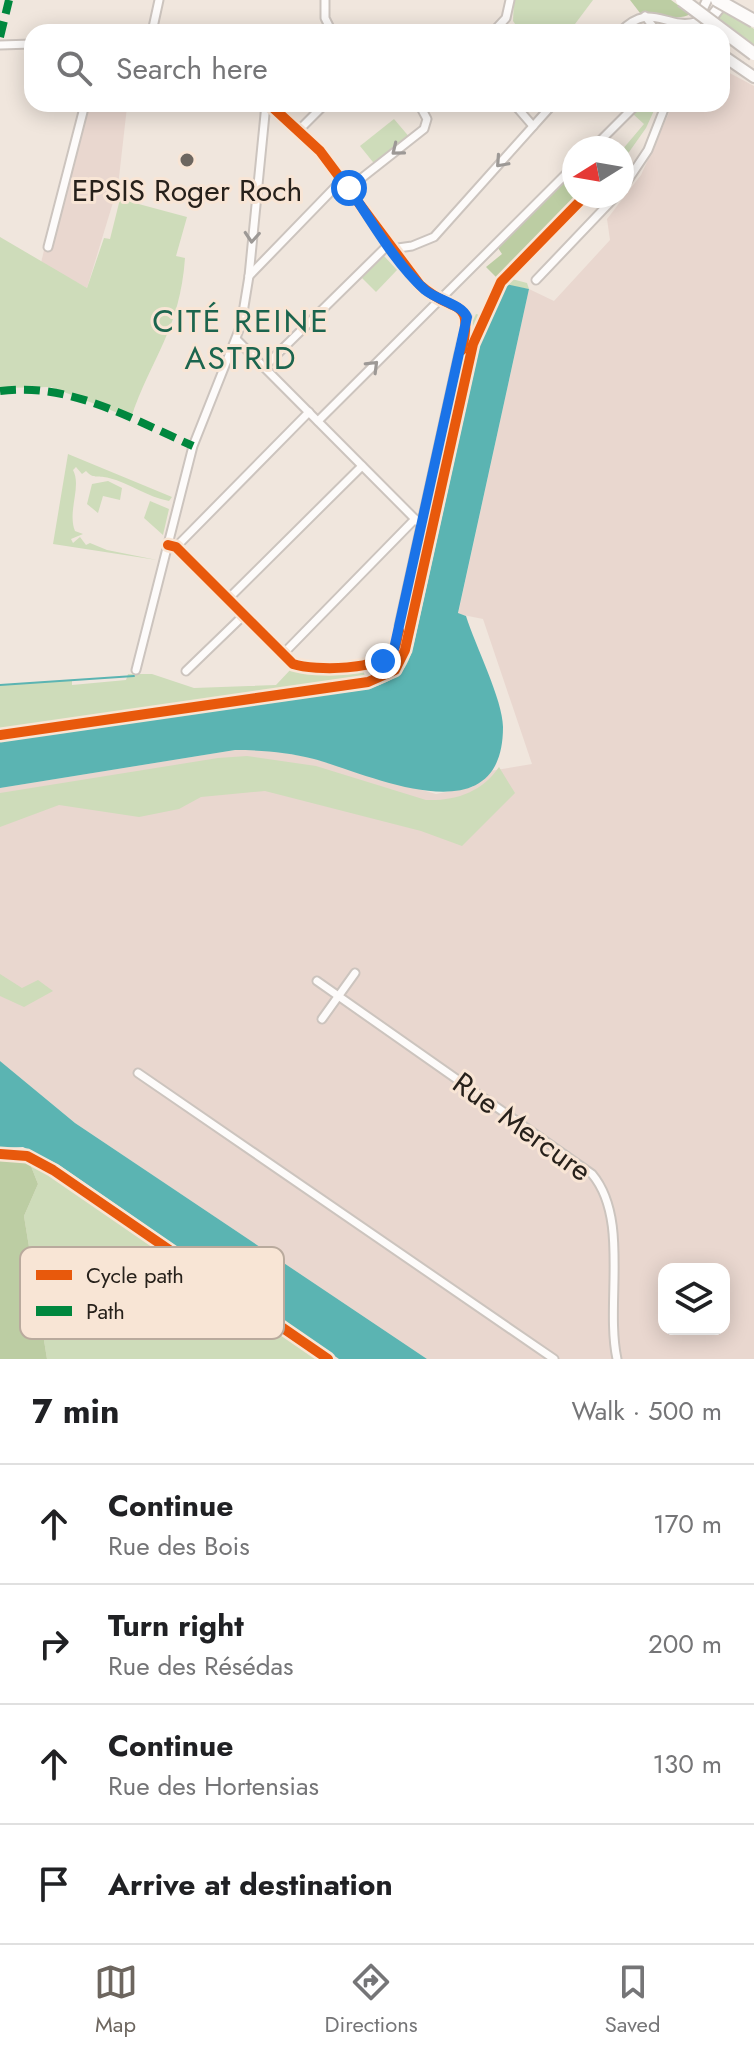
<!DOCTYPE html>
<html lang="en">
<head>
<meta charset="utf-8">
<style>
  :root { --surface:#fff; --page:#f6f6f6; --text:#202124; --muted:#757577; --line:#e0e0e0; --accent:#6d665f }
  body { margin:0; font-family:Jost,sans-serif; background:var(--page); color:var(--text) }
  .controls { position:absolute; right:24px; bottom:24px; display:grid; overflow:hidden; border-radius:16px; box-shadow:0 4px 20px #0003 }
  .controls button { width:72px; height:72px; display:grid; place-items:center; padding:0; border:0; border-bottom:2px solid var(--line); background:var(--surface); color:var(--text); font:40px sans-serif }
  .compass { position:absolute; left:562px; top:136px; width:72px; height:72px; border-radius:50%; background:var(--surface); box-shadow:0 4px 20px #0003; rotate:259deg }
  .stop { position:absolute; width:24px; height:24px; margin:-18px; border:6px solid #1a73e8; border-radius:50%; background:#fff }
  .stop.end { background:#1a73e8; border-color:#fff; box-shadow:0 2px 8px #0008 }
  .list { margin:0; padding:0; list-style:none }
  h2 { display:flex; justify-content:space-between; align-items:center; height:104px; margin:0; padding:0 32px; font-size:34px }
  h2 small { font-size:26px; font-weight:400; color:var(--muted) }
  .list li { display:grid; grid-template-columns:52px 1fr auto; gap:24px; align-items:center; box-sizing:border-box; height:120px; padding:0 32px; border-top:2px solid var(--line) }
  .list b { display:block; font-size:30px; white-space:nowrap }
  .list p { margin:0; font-size:26px; white-space:nowrap; color:var(--muted) }
  .list em { font-size:26px; font-style:normal; color:var(--muted) }
  .icon { flex:none; width:44px; height:44px; fill:none; stroke:currentColor; stroke-width:2; stroke-linecap:round; stroke-linejoin:round }
  .map { position:relative; flex:none; width:754px; height:1359px; overflow:hidden }
  .search { position:absolute; background:var(--surface); box-shadow:0 4px 20px #0003; left:24px; right:24px; top:24px; height:88px; display:flex; align-items:center; gap:20px; box-sizing:border-box; padding:0 28px; border-radius:24px; color:var(--muted); font-size:30px }
  .sheet { height:584px; background:var(--surface) }
  nav { display:flex; justify-content:space-around; align-items:center; box-sizing:border-box; height:112px; border-top:2px solid var(--line); background:var(--surface); font-size:22px; color:var(--muted) }
  nav a { display:grid; justify-items:center; gap:4px }
  nav .on { color:var(--accent) }
  .map>svg:first-child { display:block }
  .industrial { fill:#e9d7cf; fill-rule:evenodd }
  .green { fill:#cedcba }
  .forest { fill:#bccda3 }
  .water { fill:#5bb4b2 }
  .lines { fill:none; stroke-linecap:round; stroke-linejoin:round }
  .stream { stroke:#5bb4b2; stroke-width:2 }
  .minor-casing { stroke:#ccc4be; stroke-width:11 }
  .tertiary-casing { stroke:#ccc4be; stroke-width:12 }
  .primary-casing { stroke:#ccc4be; stroke-width:14 }
  .minor { stroke:#fdfbfa; stroke-width:7 }
  .tertiary { stroke:#fdfbfa; stroke-width:8 }
  .primary { stroke:#fdfbfa; stroke-width:10 }
  .motorway-bridge-casing { stroke:#ccc4be; stroke-width:16; stroke-linecap:butt }
  .motorway-bridge { stroke:#fdfbfa; stroke-width:12 }
  .quiet { stroke:#00873e; stroke-width:8; stroke-dasharray:16 8; stroke-linecap:butt }
  .cycleway-casing { stroke:#f8e5d5; stroke-width:15 }
  .cycleway { stroke:#e8590c; stroke-width:10 }
  .oneway { stroke:#9d9996 }
  .route { stroke:#1a73e8; stroke-width:10 }
  .poi-dot { fill:#6d665f; stroke:#f8e5d5; stroke-width:3 }
  .labels { text-anchor:middle; stroke-width:6; stroke-linejoin:round; paint-order:stroke }
  .poi-label { font-size:30px; fill:#27211b; stroke:#f8e5d5 }
  .street-label { font-size:30px; fill:#27211b; stroke:#f8e5d5 }
  .neighbourhood-label { font-size:32px; letter-spacing:2px; fill:#1c654e; stroke:#f8e5d5 }
  .key { fill:#f8e5d5; stroke:#b9aa9d; stroke-width:2 }
  .key-label { font-size:22px; fill:#27211b }
</style>
</head>
<body>
<div class="map">
<svg width="754" height="1359" viewBox="0 0 754 1359">
  <rect width="100%" height="100%" fill="#f0e6dd"/>
  <g class="industrial">
    <path d="M722,69L754,86V1359H427L75,1123L0,1061V788L235,750H269L312,758L436,794L472,787L490,771L532,764L483,619L458,614L529,289L554,301L610,240L607,219L641,175L673,104H722ZM664,1269H724V1329H664Z"/>
    <polygon points="89,104 127,107 118,186 87,288 41,263 45,246 51,247"/>
  </g>
  <g class="green">
    <polygon points="514,0 593,0 569,32 521,32 513,21"/>
    <polygon points="721,8 754,29 754,47 714,17"/>
    <polygon points="643,104 657,104 646,128 622,162 622,150 644,124 633,114"/>
    <polygon points="394,119 411,139 377,167 360,146"/>
    <path d="M120,199L187,217L176,256L185,258C180,330 151,358 131,418L51,387L0,388V237L87,288L104,238L110,239Z"/>
    <polygon points="384,256 397,270 376,292 362,278"/>
    <path d="M508,278L527,283L529,289L506,285L481,340L416,634C408,670 404,677 368,689L0,741V737L380,682L401,668L411,637L475,345Z"/>
    <polygon points="476,314 483,316 470,353 403,651 395,667 373,679 369,676 369,668 385,664 399,645 467,334"/>
    <path d="M68,454L172,497L169,501C147,497 130,483 109,478C99,475 94,480 86,471L82,474L76,467L73,470C82,487 67,511 75,531L83,534L71,539L73,543L80,537L86,545L90,543L107,550L157,560L53,544Z"/>
    <polygon points="108,481 122,488 120,500 103,496 98,513 87,504 92,484"/>
    <polygon points="150,501 169,509 163,535 144,518"/>
    <polygon points="292,668 363,669 366,680 0,733 0,685 72,680 72,685 126,680 128,674 152,674 194,688 276,685"/>
    <path d="M247,756L316,766L426,800C456,801 482,792 499,767L515,793L462,846L421,831L265,791L201,797L179,809L139,817L59,805L0,827V793L218,758Z"/>
    <polygon points="0,974 22,988 38,980 53,991 24,1007 0,996"/>
    <polygon points="27,1156 53,1170 329,1359 47,1359 24,1216 38,1184"/>
  </g>
  <g class="forest">
    <path d="M630,0H671L690,14C678,22 655,12 640,13Z"/>
    <polygon points="566,181 574,190 574,196 583,196 499,280 486,267 502,254 498,248"/>
    <polygon points="0,1154 27,1156 38,1184 24,1216 47,1359 0,1359"/>
  </g>
  <g class="water">
    <path d="M506,284L529,289L458,613L466,616C475,645 503,700 503,727C503,839 371,775 314,759C288,752 262,750 235,750L0,788V741L368,689C404,677 408,670 416,634L481,340Z"/>
    <polygon points="0,1061 75,1123 427,1359 339,1359 59,1165 23,1147 0,1148"/>
  </g>
  <g class="lines">
    <polyline class="stream" points="0,685 134,676"/>
    <g class="minor-casing">
      <g id="minor">
        <polyline points="325,0 325,18 332,32"/>
        <polyline points="645,16 657,32"/>
        <polyline points="152,32 159,0"/>
        <polyline points="493,32 506,18 510,0"/>
        <path d="M620,32C651,0 665,30 696,22"/>
        <polyline points="0,45 32,44"/>
        <polyline points="514,104 533,126"/>
        <polyline points="299,130 325,104"/>
        <polyline points="593,148 637,104"/>
        <polyline points="349,188 424,129 427,119 419,104"/>
        <polyline points="622,189 648,150 666,104"/>
        <polyline points="48,247 85,104"/>
        <polyline points="391,249 412,246 434,237 553,104"/>
        <polyline points="249,276 342,180"/>
        <polyline points="536,280 616,196"/>
        <polyline points="237,340 422,526"/>
        <polyline points="264,367 388,245"/>
        <polyline points="318,421 574,166"/>
        <path d="M168,545L176,547L293,664C321,673 374,670 394,649L467,317C458,303 433,297 420,285L320,151L269,104"/>
        <polyline points="176,547 309,412"/>
        <polyline points="228,599 362,466"/>
        <polyline points="283,654 415,519"/>
        <polyline points="136,670 193,446 241,325 249,276 266,104"/>
        <polyline points="186,671 244,615"/>
        <path d="M317,981L592,1174C630,1219 605,1303 617,1359"/>
        <polyline points="322,1019 355,973"/>
        <polyline points="138,1073 554,1359"/>
      </g>
    </g>
    <g class="tertiary-casing">
      <polyline id="tertiary" points="692,32 707,0"/>
    </g>
    <g class="primary-casing">
      <g id="primary">
        <polyline points="710,32 711,18 725,0"/>
        <polyline points="722,55 754,77"/>
      </g>
    </g>
    <use href="#minor" class="minor"/>
    <use href="#tertiary" class="tertiary"/>
    <use href="#primary" class="primary"/>
    <g class="motorway-bridge-casing">
      <g id="motorway-bridge">
        <polyline points="682,0 754,54"/>
        <polyline points="717,0 754,21"/>
      </g>
    </g>
    <use href="#motorway-bridge" class="motorway-bridge"/>
    <g class="quiet">
      <polyline points="0,37 9,0"/>
      <path d="M0,391C69,382 132,419 193,446"/>
    </g>
    <g class="cycleway-casing">
      <g id="cycleway">
        <path d="M269,104L320,151L420,285C454,316 474,294 462,350"/>
        <path d="M168,545L176,547L293,664C315,671 382,671 394,649C397,644 397,636 399,631"/>
        <polyline points="0,735 368,682 395,670 405,650 473,344 501,282 585,196"/>
        <polyline points="0,1154 27,1156 53,1170 328,1359"/>
      </g>
    </g>
    <use href="#cycleway" class="cycleway"/>
  </g>
  <defs><path id="oneway-chevron" d="M-2-3.5L2.5 0L-2 3.5" fill="none" stroke-width="1.6" stroke-linecap="round" stroke-linejoin="round" transform="scale(2)"/></defs>
  <g class="oneway">
    <use href="#oneway-chevron" transform="translate(397 150) rotate(141)"/>
    <use href="#oneway-chevron" transform="translate(501 162) rotate(132)"/>
    <use href="#oneway-chevron" transform="translate(252 237) rotate(94)"/>
    <use href="#oneway-chevron" transform="translate(373 366) rotate(-45)"/>
  </g>
  <g class="lines">
    <path class="route" d="M349,188C372,222 395,263 425,290C437,300 461,304 467,317L394,649L383,661"/>
  </g>
  <circle class="poi-dot" cx="187" cy="160" r="8"/>
  <g class="labels">
    <g class="poi-label">
      <text x="187" y="201">EPSIS Roger Roch</text>
    </g>
    <g class="street-label">
      <text transform="translate(522 1127) rotate(36)" y="10">Rue Mercure</text>
    </g>
    <g class="neighbourhood-label">
      <text x="241" y="332">CITÉ REINE<tspan x="241" dy="37">ASTRID</tspan></text>
    </g>
  </g>
  <rect x="20" y="1247" width="264" height="92" rx="12" class="key"/>
  <rect x="36" y="1270" width="36" height="10" fill="#e8590c"/>
  <rect x="36" y="1306" width="36" height="10" fill="#00873e"/>
  <g class="key-label">
    <text x="86" y="1283">Cycle path</text>
    <text x="86" y="1319">Path</text>
  </g>
</svg>
<div class="controls">
<button><svg class="icon" aria-label="layers" viewBox="0 0 24 24"><path d="M12 4l9 5-9 5-9-5zM3 14l9 5 9-5"/></svg></button>
</div>
<svg class="compass" viewBox="-18 -18 36 36"><path d="M0-13l5 13h-10z" fill="#e53935"/><path d="M0 13l5-13h-10z" fill="#757577"/></svg>
<div class="stop" style="left:349px;top:188px"></div>
<div class="stop end" style="left:383px;top:661px"></div>
<div class="search"><svg class="icon" aria-label="search" viewBox="0 0 24 24"><circle cx="10" cy="10" r="6"/><path d="M15 15l6 6"/></svg>Search here</div>
</div>
<section class="sheet">
<h2>7 min<small>Walk · 500 m</small></h2>
<ul class="list">
<li><svg class="icon" aria-label="ahead" viewBox="0 0 24 24"><path d="M12 20V5M6 11l6-6 6 6"/></svg><div><b>Continue</b><p>Rue des Bois</p></div><em>170 m</em></li>
<li><svg class="icon" aria-label="right" viewBox="0 0 24 24"><path d="M7 20v-9h11M14 6l5 5-5 5"/></svg><div><b>Turn right</b><p>Rue des Résédas</p></div><em>200 m</em></li>
<li><svg class="icon" aria-label="ahead" viewBox="0 0 24 24"><path d="M12 20V5M6 11l6-6 6 6"/></svg><div><b>Continue</b><p>Rue des Hortensias</p></div><em>130 m</em></li>
<li><svg class="icon" aria-label="arrive" viewBox="0 0 24 24"><path d="M6 21V4h12l-3 4 3 4H6"/></svg><div><b>Arrive at destination</b></div></li>
</ul>
</section>
<nav>
<a class="on"><svg class="icon" aria-label="map" viewBox="0 0 24 24"><path d="M3 6l6-2 6 2 6-2v14l-6 2-6-2-6 2zM9 4v14M15 6v14"/></svg>Map</a>
<a><svg class="icon" aria-label="directions" viewBox="0 0 24 24"><path d="M12 3l9 9-9 9-9-9zM9 14v-3h6M13 9l2 2-2 2"/></svg>Directions</a>
<a><svg class="icon" aria-label="saved" viewBox="0 0 24 24"><path d="M7 4h10v16l-5-4-5 4z"/></svg>Saved</a>
</nav>
</body>
</html>
